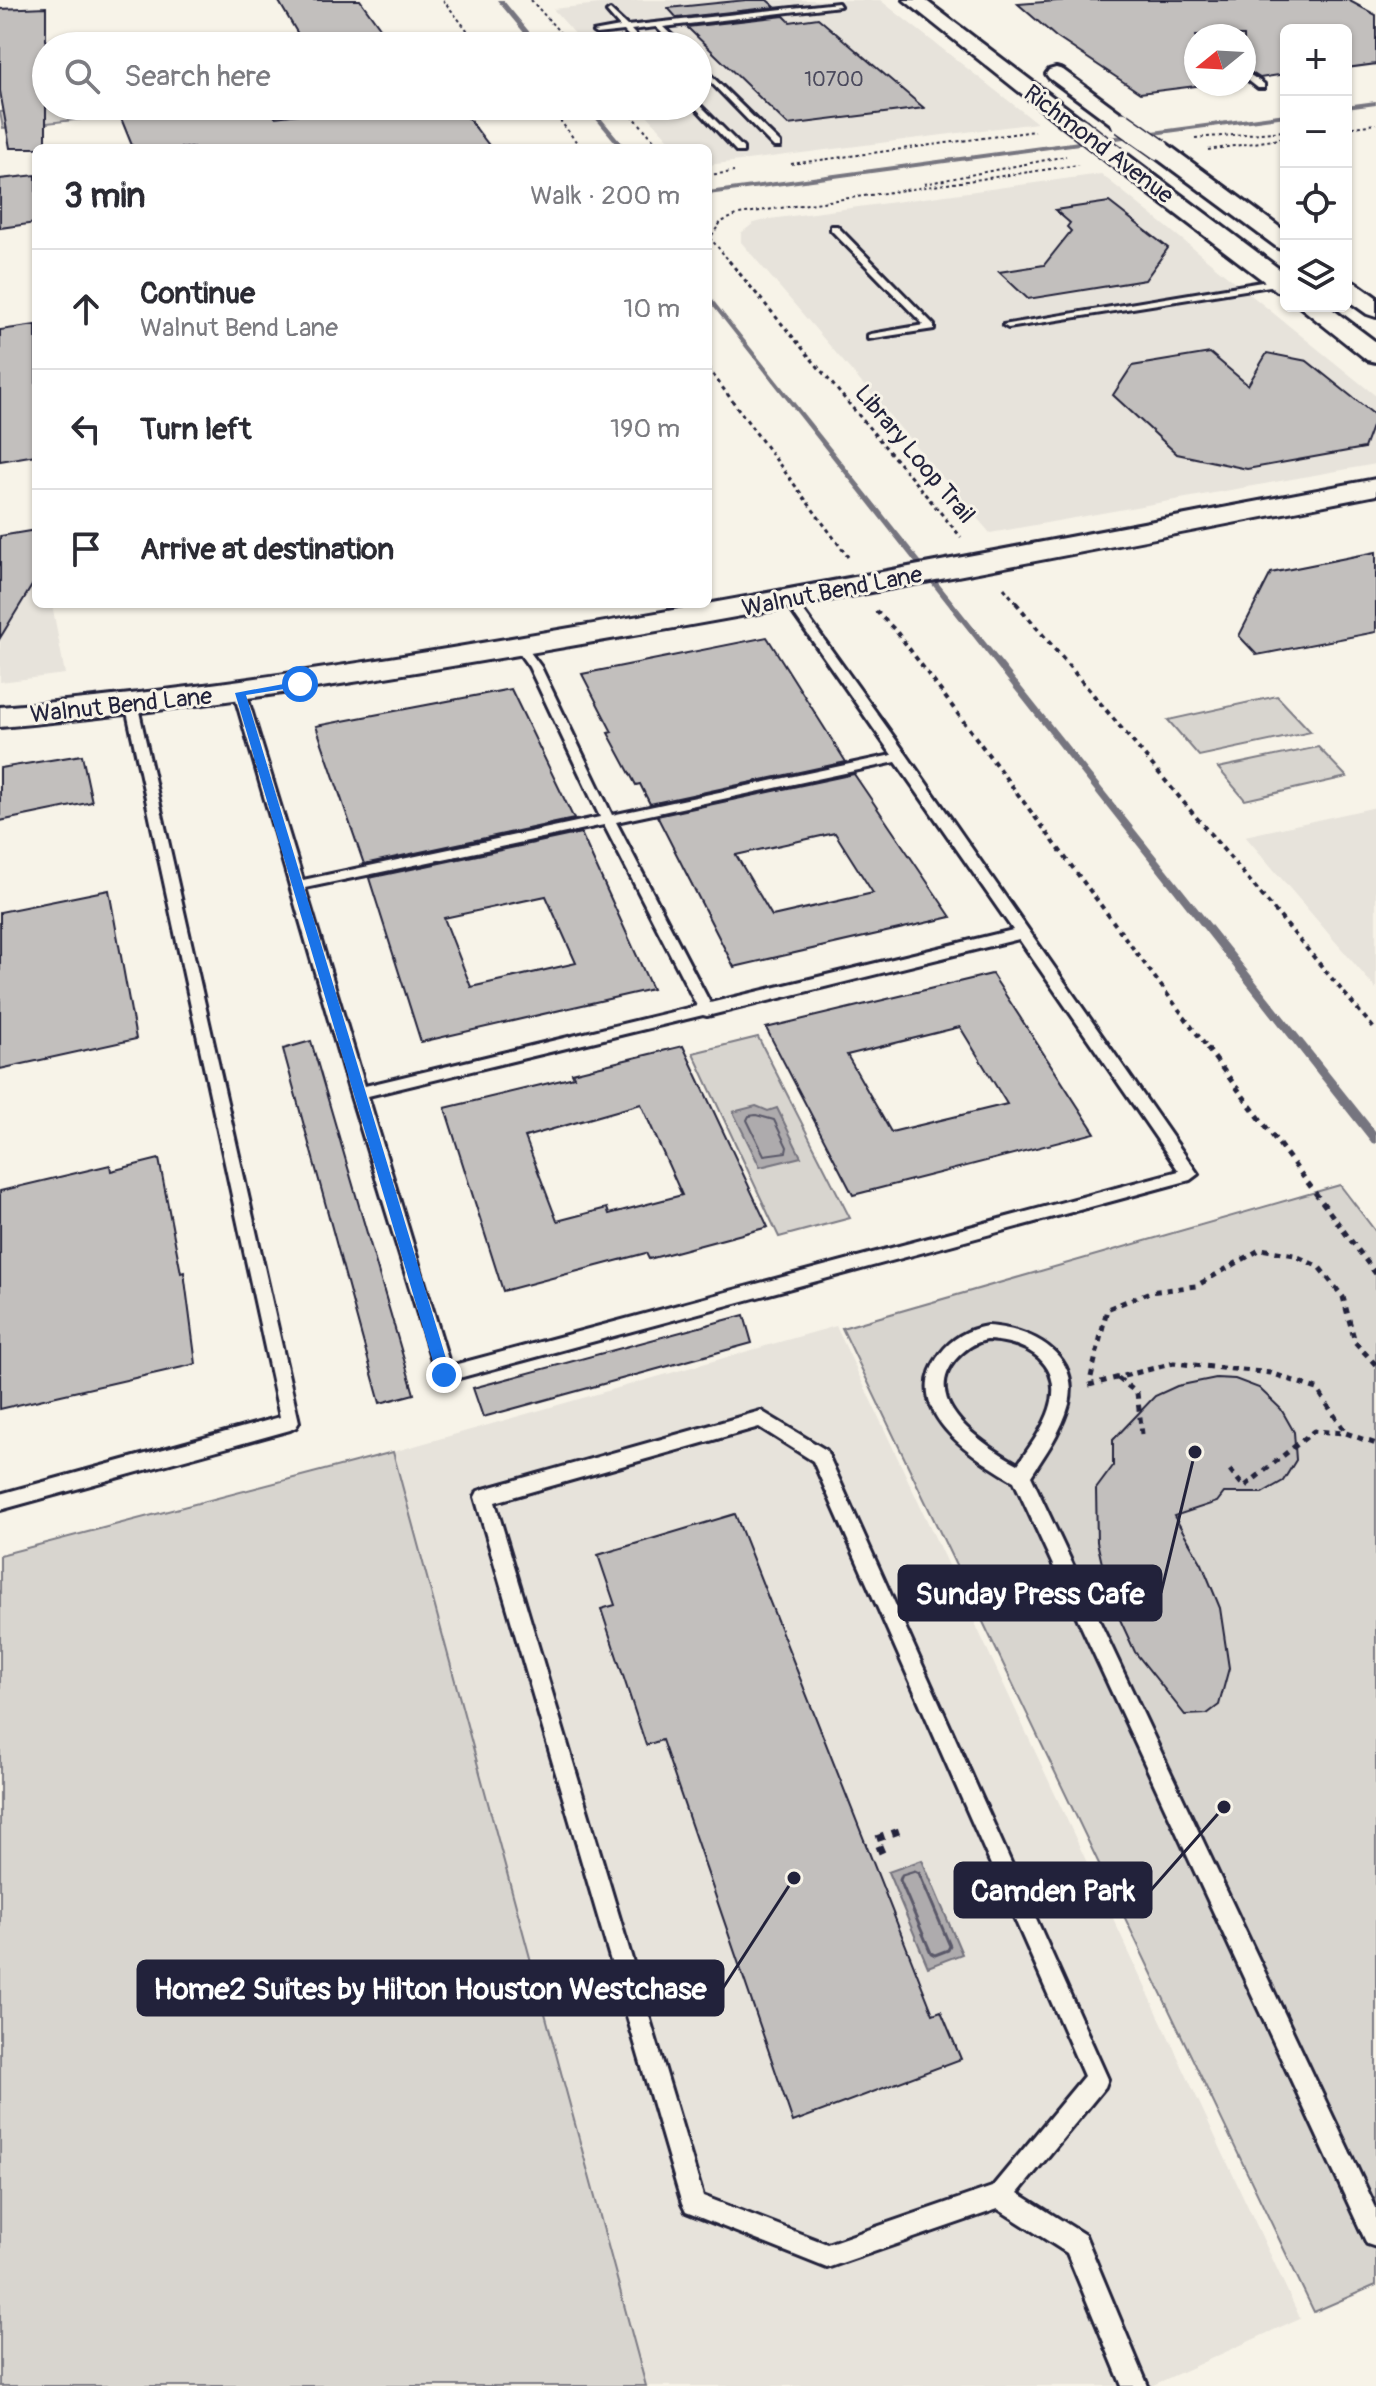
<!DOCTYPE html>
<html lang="en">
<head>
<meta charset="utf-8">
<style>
  :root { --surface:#fff; --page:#f2f2f3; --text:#2b2b33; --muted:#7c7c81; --line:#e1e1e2 }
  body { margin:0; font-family:Pangolin,sans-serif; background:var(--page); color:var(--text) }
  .controls { position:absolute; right:24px; top:24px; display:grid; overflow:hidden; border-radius:12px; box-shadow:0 2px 6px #0004 }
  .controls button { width:72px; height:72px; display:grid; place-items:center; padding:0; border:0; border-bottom:2px solid var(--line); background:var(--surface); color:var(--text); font:40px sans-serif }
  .compass { position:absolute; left:1184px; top:24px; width:72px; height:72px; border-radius:50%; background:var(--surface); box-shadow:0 2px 6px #0004; rotate:252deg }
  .stop { position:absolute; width:24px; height:24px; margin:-18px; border:6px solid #1a73e8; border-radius:50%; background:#fff }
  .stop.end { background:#1a73e8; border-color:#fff; box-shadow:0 2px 8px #0008 }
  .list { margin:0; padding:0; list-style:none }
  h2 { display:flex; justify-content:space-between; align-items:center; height:104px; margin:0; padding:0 32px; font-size:34px }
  h2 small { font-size:26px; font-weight:400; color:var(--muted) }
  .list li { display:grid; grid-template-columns:52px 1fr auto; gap:24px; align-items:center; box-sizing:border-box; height:120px; padding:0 32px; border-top:2px solid var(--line) }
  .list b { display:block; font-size:30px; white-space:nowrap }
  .list p { margin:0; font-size:26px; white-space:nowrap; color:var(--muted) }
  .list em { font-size:26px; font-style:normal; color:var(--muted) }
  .icon { flex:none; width:44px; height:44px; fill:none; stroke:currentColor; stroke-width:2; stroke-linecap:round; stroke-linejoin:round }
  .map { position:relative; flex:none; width:1376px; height:2386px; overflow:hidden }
  .search { position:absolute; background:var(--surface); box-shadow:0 2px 6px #0004; left:32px; top:32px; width:680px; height:88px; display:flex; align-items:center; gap:20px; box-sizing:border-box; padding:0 28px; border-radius:44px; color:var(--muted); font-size:30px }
  .panel { position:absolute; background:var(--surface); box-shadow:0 2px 6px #0004; left:32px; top:144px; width:680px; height:464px; border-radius:12px }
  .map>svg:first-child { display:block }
  .built { fill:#e7e3db }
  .green { fill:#d8d5cf; stroke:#7d7c85; stroke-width:2 }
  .water { fill:#aeabad; stroke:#76747f; stroke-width:2 }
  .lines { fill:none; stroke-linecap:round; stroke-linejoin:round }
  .shore-far1 { stroke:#5a5969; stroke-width:2 }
  .shore { stroke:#5a5969; stroke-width:3 }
  .stream { fill:#76747f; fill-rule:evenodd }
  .building { fill:#c2bfbd; stroke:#22223b; stroke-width:2; fill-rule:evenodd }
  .service-casing { stroke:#22223b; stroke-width:6 }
  .tertiary-casing { stroke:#22223b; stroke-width:6 }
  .secondary-casing { stroke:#22223b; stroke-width:6 }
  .path-far4 { stroke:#22223b; stroke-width:2; stroke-dasharray:3 3; stroke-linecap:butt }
  .path-far3 { stroke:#22223b; stroke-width:3; stroke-dasharray:4 4; stroke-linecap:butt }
  .path-far2 { stroke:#22223b; stroke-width:4; stroke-dasharray:5 5; stroke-linecap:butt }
  .path-far1 { stroke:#22223b; stroke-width:5; stroke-dasharray:6 6; stroke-linecap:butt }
  .path { stroke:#22223b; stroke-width:7; stroke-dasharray:8 8; stroke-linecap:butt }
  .service { fill:#f7f3e8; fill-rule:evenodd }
  .tertiary { fill:#f7f3e8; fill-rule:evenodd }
  .secondary { fill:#f7f3e8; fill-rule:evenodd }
  .secondary-bridge-casing { stroke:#22223b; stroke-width:24; stroke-linecap:butt }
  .secondary-bridge { stroke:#f7f3e8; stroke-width:21 }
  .route { fill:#1a73e8 }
  .labels { text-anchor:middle; stroke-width:6; stroke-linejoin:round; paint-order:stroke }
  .far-number-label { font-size:20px; fill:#4a495c }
  .far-street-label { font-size:24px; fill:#22223b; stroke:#f7f3e8 }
  .leader { fill:none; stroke:#22223b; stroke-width:3 }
  .callout-dot { fill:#22223b; stroke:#f7f3e8; stroke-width:3 }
  .callout { fill:#22223b; stroke:#22223b; stroke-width:3 }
  .callout-label { font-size:30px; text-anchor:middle; font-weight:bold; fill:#fff }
</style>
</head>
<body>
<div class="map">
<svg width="1376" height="2386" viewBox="0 0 1376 2386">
  <rect width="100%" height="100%" fill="#f7f3e8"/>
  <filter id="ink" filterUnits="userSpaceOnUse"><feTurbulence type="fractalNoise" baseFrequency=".0125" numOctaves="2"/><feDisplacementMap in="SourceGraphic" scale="16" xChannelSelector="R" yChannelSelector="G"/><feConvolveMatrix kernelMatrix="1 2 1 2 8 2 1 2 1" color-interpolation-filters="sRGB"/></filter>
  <g filter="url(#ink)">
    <g class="built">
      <polygon points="636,0 880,0 1037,123 708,165 708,148 677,148 639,106 698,106 698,46 586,46 553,9"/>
      <polygon points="1101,174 1376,396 1376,464 990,533 741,242 741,233 754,223 770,219"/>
      <polygon points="0,571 36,572 36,604 52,604 65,674 0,682"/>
      <polygon points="1376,807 1376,989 1245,836"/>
      <polygon points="836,1326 1300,2318 1151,2386 646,2386 393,1452"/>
    </g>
    <g class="green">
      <polygon points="52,106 106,106 110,116 3,128 0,112"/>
      <polygon points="1277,696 1311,732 1199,756 1168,720"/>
      <polygon points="1318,747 1347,777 1245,800 1218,768"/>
      <polygon points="758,1037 850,1218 779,1237 693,1053"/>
      <polygon points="1340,1185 1376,1232 1376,2285 1314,2312 842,1328"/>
      <polygon points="393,1452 646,2386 0,2386 0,1555"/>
    </g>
    <g class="water">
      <polygon points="756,1106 768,1111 777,1108 801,1157 760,1167 733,1112"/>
      <polygon points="922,1860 962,1954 928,1967 888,1872"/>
    </g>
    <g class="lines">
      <polygon class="shore-far1" points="756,1115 774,1120 787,1147 786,1152 764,1155 747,1120 749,1116"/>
      <polygon class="shore" points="915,1871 919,1873 950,1946 948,1950 935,1955 931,1953 900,1880 902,1875"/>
      <g class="stream">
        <polygon points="497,0 503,0 541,46 535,46"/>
        <polygon points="1376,101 1376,105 1346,109 1346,105"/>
        <polygon points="585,106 591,106 626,148 620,148"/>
        <polygon points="1286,113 1286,117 708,195 708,191"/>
        <polygon points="708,294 1376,1132 1376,1144 1372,1143 708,300"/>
      </g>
    </g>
    <g class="building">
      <polygon points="278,0 360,0 393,46 305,46"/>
      <polygon points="746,0 767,0 775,7 677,18 668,8"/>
      <polygon points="1070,0 1348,0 1376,15 1376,64 1346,68 1346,30 1286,30 1286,74 1260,78 1244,68 1244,36 1196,36 1196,84 1212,84 1140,93 1056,37 1018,4"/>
      <polygon points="46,7 46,148 10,148 0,91 0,9"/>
      <polygon points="784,16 790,22 818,18 924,108 788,125 687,27"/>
      <polygon points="116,106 269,106 275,117 342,109 340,106 459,106 491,148 133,148"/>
      <polygon points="36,175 36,223 0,228 0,179"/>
      <polygon points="1109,202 1168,248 1145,280 1028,299 999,272 1044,265 1071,231 1067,227 1070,223 1055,210"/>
      <polygon points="36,325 36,455 0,461 0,330"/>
      <polygon points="1210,353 1248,385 1267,353 1307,361 1376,416 1364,448 1247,469 1177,454 1113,395 1132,366"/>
      <polygon points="36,530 36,579 0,638 0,536"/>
      <polygon points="1376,552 1376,632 1257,655 1239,636 1271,573"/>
      <polygon points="767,637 846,762 650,804 640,784 636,785 608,733 612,732 582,674"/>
      <polygon points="511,689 574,819 364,864 316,726"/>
      <polygon points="82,755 92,802 0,821 0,768"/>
      <path d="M854,774L951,917L734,967L657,816ZM835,833L873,893L772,916L736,855Z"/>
      <path d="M581,833L652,989L421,1042L369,878ZM546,896L576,963L471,987L444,918Z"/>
      <polygon points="109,890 136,1039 0,1069 0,912"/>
      <path d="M992,974L1095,1133L853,1195L766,1028ZM960,1027L1007,1104L891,1132L847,1055Z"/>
      <polygon points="311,1041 414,1394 380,1403 283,1049"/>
      <path d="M683,1046L768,1227L649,1259L646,1253L503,1291L445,1108L574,1077L572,1073ZM641,1104L682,1195L609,1214L607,1208L557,1221L525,1137Z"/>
      <polygon points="159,1159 181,1273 184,1272 196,1364 0,1409 0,1191 110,1165 111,1171"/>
      <polygon points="744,1315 752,1343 483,1417 473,1388"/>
      <polygon points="1216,1378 1235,1379 1259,1388 1281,1409 1294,1432 1296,1460 1283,1481 1262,1493 1224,1493 1217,1502 1174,1516 1202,1564 1220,1608 1229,1668 1219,1705 1207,1714 1185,1715 1135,1652 1110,1598 1097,1542 1096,1489 1113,1466 1113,1440 1155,1396 1177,1386"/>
      <polygon points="735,1514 933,2014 941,2011 961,2059 793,2122 662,1740 646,1745 601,1609 615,1605 598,1555"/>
    </g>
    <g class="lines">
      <g class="service-casing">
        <g id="service">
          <polygon points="838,3 840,6 663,27 683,46 675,46 656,27 631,30 646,46 638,46 624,31 596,34 593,32 620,27 607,12 610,10 627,26"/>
          <polygon points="698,63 780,143 780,147 774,147 698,69"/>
          <polygon points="1244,71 1264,84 1264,88 1258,88 1244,77"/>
          <polygon points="698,103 743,148 743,152 737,152 695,107"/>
          <polygon points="831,226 837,226 934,325 934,329 868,339 868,335 871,334 924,325 831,230"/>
          <polygon points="1280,279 1283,280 1283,284 1008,328 1003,325"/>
          <path d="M790,597L794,598L906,754L1198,1174L1190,1180L444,1382L438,1380L350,1093L234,693L240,689L246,693L303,880L600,817L529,667L514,646L520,642L524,644L541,667L612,815L892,755L784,600ZM896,762L1013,930L710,1003L616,822ZM604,825L697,1006L365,1086L305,888ZM1019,939L1179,1171L450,1366L368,1096L703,1015L707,1016Z"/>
          <polygon points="132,703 138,707 299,1422 296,1427 290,1430 0,1510 0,1494 280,1417 126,707"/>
          <path d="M987,1326C1029,1328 1081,1353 1069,1404C1062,1431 1045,1454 1031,1476L1376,2208V2247L1367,2244L1014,1481C973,1457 898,1410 940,1354C952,1338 968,1329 987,1326ZM987,1340C1006,1341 1024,1345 1039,1358C1073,1390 1038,1435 1018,1464C986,1446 919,1404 955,1360C964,1350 974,1342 987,1340Z"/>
          <path d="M761,1411L826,1450L1108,2079L1105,2087L1018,2193L1085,2235L1148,2386H1122L1067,2253L998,2209L827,2268L686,2212L682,2204L475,1497L478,1491L484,1489ZM759,1427L813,1461L1084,2076L992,2187L827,2244L703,2196L495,1502Z"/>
        </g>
      </g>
      <g class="tertiary-casing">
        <path id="tertiary" d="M1376,479V495C1110,547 844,599 576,645C385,678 194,710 0,727V707C194,691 385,660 576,627C843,581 1110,529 1376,479Z"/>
      </g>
      <g class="secondary-casing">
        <g id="secondary">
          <polygon points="904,0 925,0 1087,123 1090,128 1087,133 1071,133"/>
          <polygon points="1056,68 1063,70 1129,119 1133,123 1129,127 1115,127 1049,78 1046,74 1049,70"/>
          <polygon points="1159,143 1167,144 1286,232 1286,250 1278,248 1151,154 1148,149"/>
          <polygon points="1117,151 1125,153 1286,274 1286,293 1277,291 1109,163 1106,158 1109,153"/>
          <polygon points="1346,280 1355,282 1376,297 1376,317 1367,314 1346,299"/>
          <polygon points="1299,306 1328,306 1376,342 1376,362 1367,360"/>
        </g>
      </g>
      <g class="path-far4">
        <polyline points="443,0 480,46"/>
        <polyline points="531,0 572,46"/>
        <polyline points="549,106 581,148"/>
        <polyline points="624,106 661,148"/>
        <polyline points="1346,128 1376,124"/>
        <polyline points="1195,138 1286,131"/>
        <polyline points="1208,150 1286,138"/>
        <polyline points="791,164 1035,131"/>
        <polyline points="708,175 734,172"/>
        <polyline points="924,184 1066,156"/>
        <polyline points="731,263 710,238 721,222 739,214 1078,165"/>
      </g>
      <g class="path-far3">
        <polyline points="729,261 961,537"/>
        <polyline points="708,368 848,557"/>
        <polyline points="1004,588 1018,605"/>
      </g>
      <g class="path-far2">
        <polyline points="1016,603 1376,1031"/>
        <polyline points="876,611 896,631 1209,1050"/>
      </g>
      <g class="path-far1">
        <polyline points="1207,1048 1376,1274"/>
        <polyline points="1091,1377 1107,1309 1150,1292 1196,1286 1261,1249 1294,1255 1319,1267 1343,1297 1355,1342 1376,1365"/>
        <polyline points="1118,1378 1137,1393 1142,1434"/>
        <polyline points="1089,1385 1174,1363 1271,1373 1317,1389 1346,1433"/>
        <polyline points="1230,1470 1244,1487 1314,1431 1346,1433 1376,1444"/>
      </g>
      <polyline class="path" points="882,1853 876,1839 899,1831"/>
      <use href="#service" class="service"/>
      <use href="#tertiary" class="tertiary"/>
      <use href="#secondary" class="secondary"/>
      <g class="secondary-bridge-casing">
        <g id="secondary-bridge">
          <polyline points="1122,123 1159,149"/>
          <polyline points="1079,128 1117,158"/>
        </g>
      </g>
      <use href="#secondary-bridge" class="secondary-bridge"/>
    </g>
  </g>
  <polygon class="route" points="300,681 303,686 246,695 451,1375 444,1381 437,1375 235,693"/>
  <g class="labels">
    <g class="far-number-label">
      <text x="834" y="86">10700</text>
    </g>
    <g class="far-street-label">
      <text transform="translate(1099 144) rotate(37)" y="8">Richmond Avenue</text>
      <text transform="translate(915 454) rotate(50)" y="8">Library Loop Trail</text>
      <text transform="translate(832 591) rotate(-11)" y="8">Walnut Bend Lane</text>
      <text transform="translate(121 705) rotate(-6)" y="8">Walnut Bend Lane</text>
    </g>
  </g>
  <path class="leader" d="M1195 1452L1161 1593M1224 1807L1151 1890M794 1878L723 1988"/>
  <g class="callout-dot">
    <circle cx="1195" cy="1452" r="8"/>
    <circle cx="1224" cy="1807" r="8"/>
    <circle cx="794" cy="1878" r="8"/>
  </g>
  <g class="callout">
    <rect x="899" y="1566" width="262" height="54" rx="8"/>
    <rect x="955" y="1863" width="196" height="54" rx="8"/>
    <rect x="138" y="1961" width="585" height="54" rx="8"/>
  </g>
  <g class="callout-label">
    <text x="1030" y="1604">Sunday Press Cafe</text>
    <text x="1053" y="1901">Camden Park</text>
    <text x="430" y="1999">Home2 Suites by Hilton Houston Westchase</text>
  </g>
</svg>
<div class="controls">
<button>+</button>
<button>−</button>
<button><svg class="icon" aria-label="locate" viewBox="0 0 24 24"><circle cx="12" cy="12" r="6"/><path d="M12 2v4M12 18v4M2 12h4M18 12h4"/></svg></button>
<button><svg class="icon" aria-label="layers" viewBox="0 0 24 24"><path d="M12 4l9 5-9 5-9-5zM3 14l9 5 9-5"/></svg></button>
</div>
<svg class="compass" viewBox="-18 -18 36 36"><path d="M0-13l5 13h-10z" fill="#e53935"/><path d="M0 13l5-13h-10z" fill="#7c7c81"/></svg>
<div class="stop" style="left:300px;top:684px"></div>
<div class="stop end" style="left:444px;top:1375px"></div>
<div class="search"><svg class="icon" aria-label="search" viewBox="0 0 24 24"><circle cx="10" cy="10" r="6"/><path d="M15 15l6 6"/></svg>Search here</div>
<section class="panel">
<h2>3 min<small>Walk · 200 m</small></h2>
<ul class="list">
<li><svg class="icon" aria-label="ahead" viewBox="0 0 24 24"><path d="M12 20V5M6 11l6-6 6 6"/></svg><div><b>Continue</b><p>Walnut Bend Lane</p></div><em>10 m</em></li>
<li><svg class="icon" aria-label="left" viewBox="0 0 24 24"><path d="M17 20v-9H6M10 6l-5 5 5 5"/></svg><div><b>Turn left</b></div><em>190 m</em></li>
<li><svg class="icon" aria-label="arrive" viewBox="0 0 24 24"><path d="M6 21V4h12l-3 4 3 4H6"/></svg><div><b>Arrive at destination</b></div></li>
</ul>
</section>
</div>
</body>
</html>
